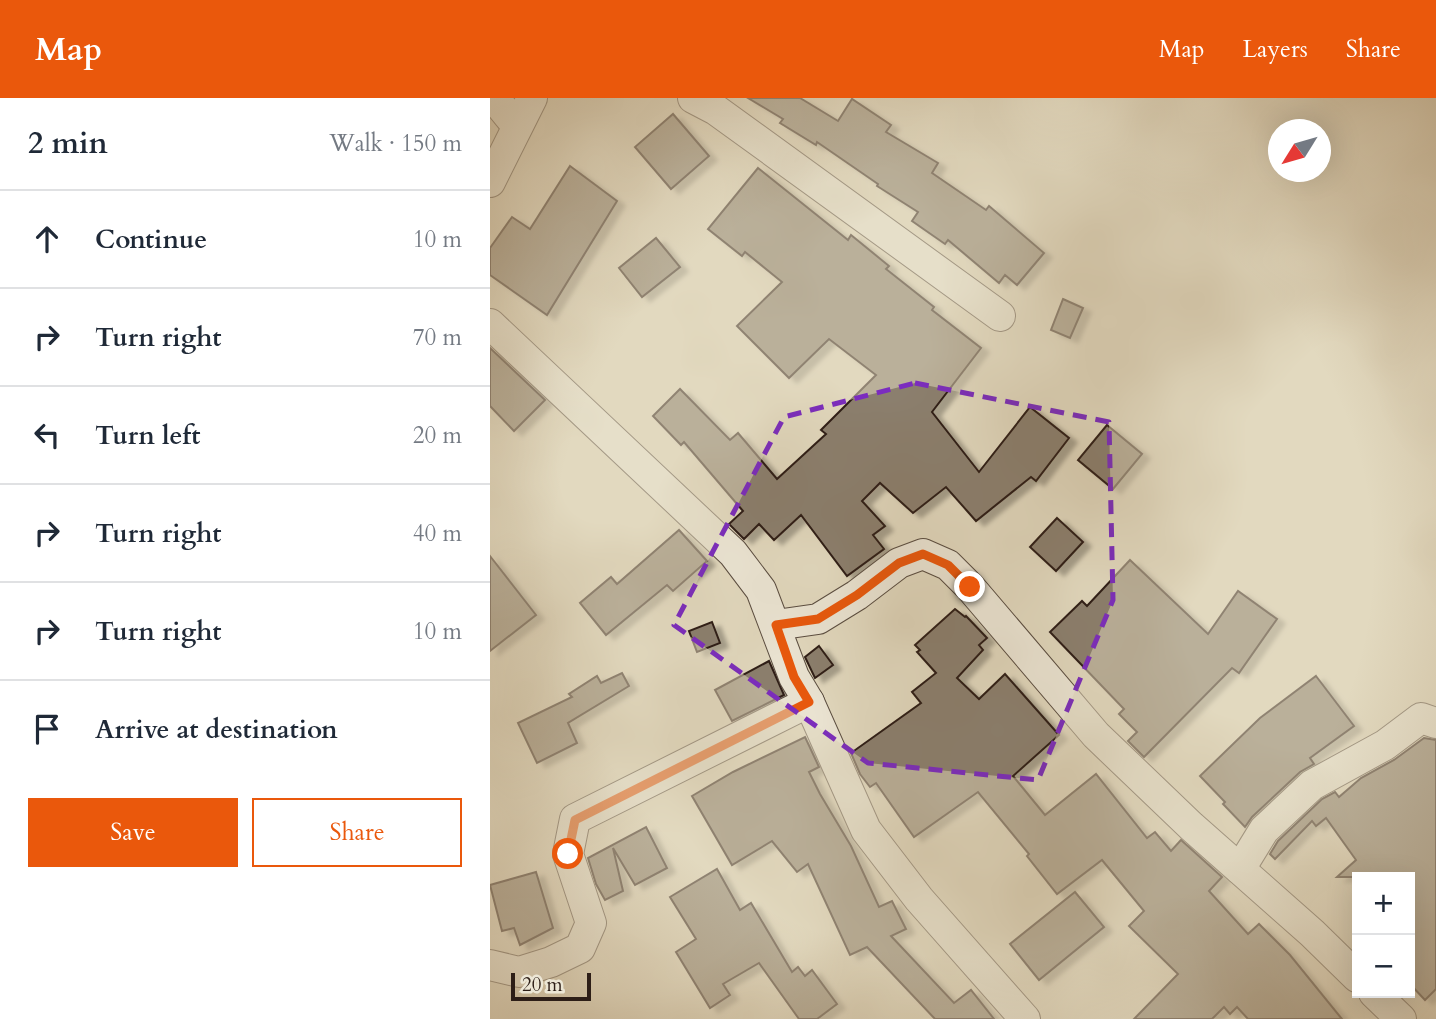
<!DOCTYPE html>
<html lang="en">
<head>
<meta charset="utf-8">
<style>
  :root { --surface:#fff; --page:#f6f6f7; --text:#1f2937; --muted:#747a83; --line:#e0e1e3; --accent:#ea580c }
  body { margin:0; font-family:Cardo,serif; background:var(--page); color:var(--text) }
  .controls { position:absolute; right:21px; bottom:21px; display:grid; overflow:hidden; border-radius:0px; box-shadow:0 7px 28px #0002 }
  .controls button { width:63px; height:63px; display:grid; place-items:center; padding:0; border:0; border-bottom:2px solid var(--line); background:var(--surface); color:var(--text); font:35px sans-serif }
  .compass { position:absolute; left:778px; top:21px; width:63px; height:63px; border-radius:50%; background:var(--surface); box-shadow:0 7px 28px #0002; rotate:233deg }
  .scale { position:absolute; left:21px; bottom:18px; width:80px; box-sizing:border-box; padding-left:7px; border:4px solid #2d1e17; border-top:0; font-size:19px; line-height:24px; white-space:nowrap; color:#2d1e17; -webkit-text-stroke:5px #ece6d5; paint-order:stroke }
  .stop { position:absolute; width:21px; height:21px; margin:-16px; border:5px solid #ea580c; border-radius:50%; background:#fff }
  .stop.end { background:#ea580c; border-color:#fff; box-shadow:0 2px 7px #0008 }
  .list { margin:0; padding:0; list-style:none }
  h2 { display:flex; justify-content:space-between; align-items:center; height:91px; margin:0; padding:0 28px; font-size:30px }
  h2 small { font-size:23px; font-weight:400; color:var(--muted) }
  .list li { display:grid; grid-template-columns:46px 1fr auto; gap:21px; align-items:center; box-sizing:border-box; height:98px; padding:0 28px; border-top:2px solid var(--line) }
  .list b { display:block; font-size:26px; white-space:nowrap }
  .list em { font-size:23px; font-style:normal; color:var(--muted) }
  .actions { display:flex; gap:14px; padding:21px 28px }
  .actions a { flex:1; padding:16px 0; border:2px solid var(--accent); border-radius:0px; text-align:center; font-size:24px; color:var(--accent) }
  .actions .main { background:var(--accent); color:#fff }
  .icon { flex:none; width:38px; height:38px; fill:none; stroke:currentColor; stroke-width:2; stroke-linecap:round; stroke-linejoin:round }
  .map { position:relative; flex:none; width:946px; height:921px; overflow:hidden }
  header { display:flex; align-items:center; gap:42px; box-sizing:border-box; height:98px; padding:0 35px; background:var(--accent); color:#fff }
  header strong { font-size:33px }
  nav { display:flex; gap:38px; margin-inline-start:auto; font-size:24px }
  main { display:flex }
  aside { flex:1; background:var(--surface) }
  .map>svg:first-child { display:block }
  .building { fill:#8b7f6e; stroke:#2d1e17; stroke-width:2; filter:url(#shadow) }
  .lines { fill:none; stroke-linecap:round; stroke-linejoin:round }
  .minor-casing { stroke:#5a4d41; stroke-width:32 }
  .minor { stroke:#ece6d5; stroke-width:30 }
  .route { stroke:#ea580c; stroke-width:9 }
  .marked { fill:none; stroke:#7b2cbf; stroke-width:5; stroke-dasharray:14 9; stroke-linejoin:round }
</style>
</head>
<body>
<header>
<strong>Map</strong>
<nav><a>Map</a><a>Layers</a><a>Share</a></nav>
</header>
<main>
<aside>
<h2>2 min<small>Walk · 150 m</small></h2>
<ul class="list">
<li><svg class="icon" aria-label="ahead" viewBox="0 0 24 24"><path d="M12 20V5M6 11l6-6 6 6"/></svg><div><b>Continue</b></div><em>10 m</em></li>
<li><svg class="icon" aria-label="right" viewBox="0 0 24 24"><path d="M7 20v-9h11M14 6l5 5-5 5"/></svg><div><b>Turn right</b></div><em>70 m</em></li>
<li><svg class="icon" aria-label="left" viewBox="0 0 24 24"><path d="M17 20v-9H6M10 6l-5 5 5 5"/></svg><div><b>Turn left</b></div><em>20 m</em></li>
<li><svg class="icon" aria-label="right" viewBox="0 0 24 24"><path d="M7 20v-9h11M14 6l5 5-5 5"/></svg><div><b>Turn right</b></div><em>40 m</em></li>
<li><svg class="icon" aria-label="right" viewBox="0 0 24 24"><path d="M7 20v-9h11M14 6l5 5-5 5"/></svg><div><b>Turn right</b></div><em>10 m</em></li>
<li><svg class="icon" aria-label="arrive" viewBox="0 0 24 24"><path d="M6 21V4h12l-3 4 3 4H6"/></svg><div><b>Arrive at destination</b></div></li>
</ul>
<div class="actions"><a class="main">Save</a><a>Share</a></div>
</aside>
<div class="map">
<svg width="946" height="921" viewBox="0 0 946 921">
  <defs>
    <filter id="shadow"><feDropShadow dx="8" dy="4.5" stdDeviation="2" flood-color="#0004"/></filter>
  </defs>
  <rect width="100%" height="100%" fill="#e2d9bf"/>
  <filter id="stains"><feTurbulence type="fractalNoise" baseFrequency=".00286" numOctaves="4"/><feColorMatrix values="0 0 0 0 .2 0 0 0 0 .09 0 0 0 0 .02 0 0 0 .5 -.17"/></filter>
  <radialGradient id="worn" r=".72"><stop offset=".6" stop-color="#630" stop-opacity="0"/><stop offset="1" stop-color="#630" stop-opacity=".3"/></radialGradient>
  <g class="building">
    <polygon points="258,0 310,0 348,23 362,1 401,27 396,34 448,65 442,75 496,112 499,108 554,155 527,187 515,177 509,185 458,142 455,146 422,123 428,114 387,88 388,86 327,44 326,47 290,25 293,21"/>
    <polygon points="183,16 219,58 181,91 145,49"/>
    <polygon points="80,68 127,103 57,217 0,177 0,150 22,119 40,131"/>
    <polygon points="268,70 358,142 361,137 399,168 396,171 444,209 442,212 491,250 442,314 489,374 540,309 579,340 546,383 541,379 486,423 456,389 423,415 390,385 372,403 395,428 383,437 394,451 357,478 311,417 284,442 269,426 254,441 239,426 253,413 194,344 191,347 163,318 190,291 240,342 248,335 287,381 336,336 331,332 386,277 339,241 299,280 247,228 292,184 255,154 252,158 218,131"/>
    <polygon points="166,140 190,169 152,199 129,170"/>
    <polygon points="573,201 593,210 580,240 561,232"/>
    <polygon points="0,250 55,302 24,333 0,308"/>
    <polygon points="617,327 652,356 623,391 588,362"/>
    <polygon points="567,420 593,444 566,473 540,449"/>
    <polygon points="189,432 217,463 183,493 177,487 116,537 90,505 121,479 127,486"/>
    <polygon points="0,458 46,517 0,553"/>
    <polygon points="640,462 718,536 748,493 787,521 749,575 742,570 654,659 638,643 647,634 629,616 634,611 560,534 592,503 597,508"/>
    <polygon points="465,511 475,519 476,518 497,540 489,547 493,552 467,580 489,601 515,576 569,637 523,678 555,717 606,676 657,740 665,734 681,753 691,742 732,779 719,793 758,836 769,826 800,857 852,921 758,921 747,909 740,916 734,909 722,921 644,921 688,876 639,828 654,813 612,762 567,796 537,758 539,756 488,694 424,739 386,685 380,689 370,676 361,655 431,605 422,594 446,575 427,554 430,552 425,547"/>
    <polygon points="222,524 230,545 207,554 199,533"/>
    <polygon points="329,548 343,567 325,580 315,559"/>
    <polygon points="279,563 294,597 242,623 225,592"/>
    <polygon points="132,575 139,588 78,625 87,645 47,665 28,625 82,599 79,596 107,578 111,585"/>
    <polygon points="826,578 864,628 820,660 824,666 810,674 762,719 755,729 733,706 735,704 710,678 770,620"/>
    <polygon points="315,639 329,669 319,674 330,696 361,748 389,809 402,803 416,831 401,838 464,905 481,892 504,921 445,921 377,849 360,857 318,766 307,774 282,743 242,767 202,698 243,674"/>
    <polygon points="934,640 946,642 946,891 935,902 920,886 920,779 847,779 866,762 836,720 826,728 822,723 785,761 780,756 788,743 832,701 845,694 849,699 871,680 904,662"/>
    <polygon points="156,729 177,770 145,787 123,750 133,793 115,802 106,786 98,760"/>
    <polygon points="227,771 250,812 261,805 302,874 308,869 315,878 322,872 347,906 327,921 309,921 269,865 233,886 240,897 220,910 186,854 206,841 180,799"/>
    <polygon points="46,774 63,830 30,847 24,830 12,833 0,787"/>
    <polygon points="585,794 614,829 549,882 520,846"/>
  </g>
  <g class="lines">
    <g class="minor-casing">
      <g id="minor">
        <polyline points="4,0 27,28"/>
        <polyline points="203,0 226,12 510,218"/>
        <polyline points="0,84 42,0"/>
        <polyline points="0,226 243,455 271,492 304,579 319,604 376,732 429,801 535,921"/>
        <polyline points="286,527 328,521 367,497 409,465 433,456 458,467 480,489 606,637 701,728 822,835 867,879"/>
        <polyline points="750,771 774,732 822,687 895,647 931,620 946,625"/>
        <polyline points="0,867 29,874 61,864 90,850 101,825 78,756 85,721 319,604"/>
        <polyline points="884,895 911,921"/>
      </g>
    </g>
    <use href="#minor" class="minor"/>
  </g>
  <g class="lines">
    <polyline class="route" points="78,756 85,722 319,604 304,579 286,527 328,521 367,497 409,465 433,456 458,467 480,489"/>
  </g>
  <path d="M0 0H946V921H0ZM425,285L619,324L623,502L548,682L378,665L184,527L294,319Z" fill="#e2d9bf" fill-opacity=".55" fill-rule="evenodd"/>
  <path class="marked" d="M425,285L619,324L623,502L548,682L378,665L184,527L294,319Z"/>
  <rect width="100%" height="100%" filter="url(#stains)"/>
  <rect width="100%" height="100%" fill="url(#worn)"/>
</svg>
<div class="controls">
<button>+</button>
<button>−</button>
</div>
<svg class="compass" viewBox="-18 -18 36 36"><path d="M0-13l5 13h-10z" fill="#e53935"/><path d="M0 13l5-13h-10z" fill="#747a83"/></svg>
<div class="scale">20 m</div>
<div class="stop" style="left:78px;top:756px"></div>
<div class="stop end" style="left:480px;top:489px"></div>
</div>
</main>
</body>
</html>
